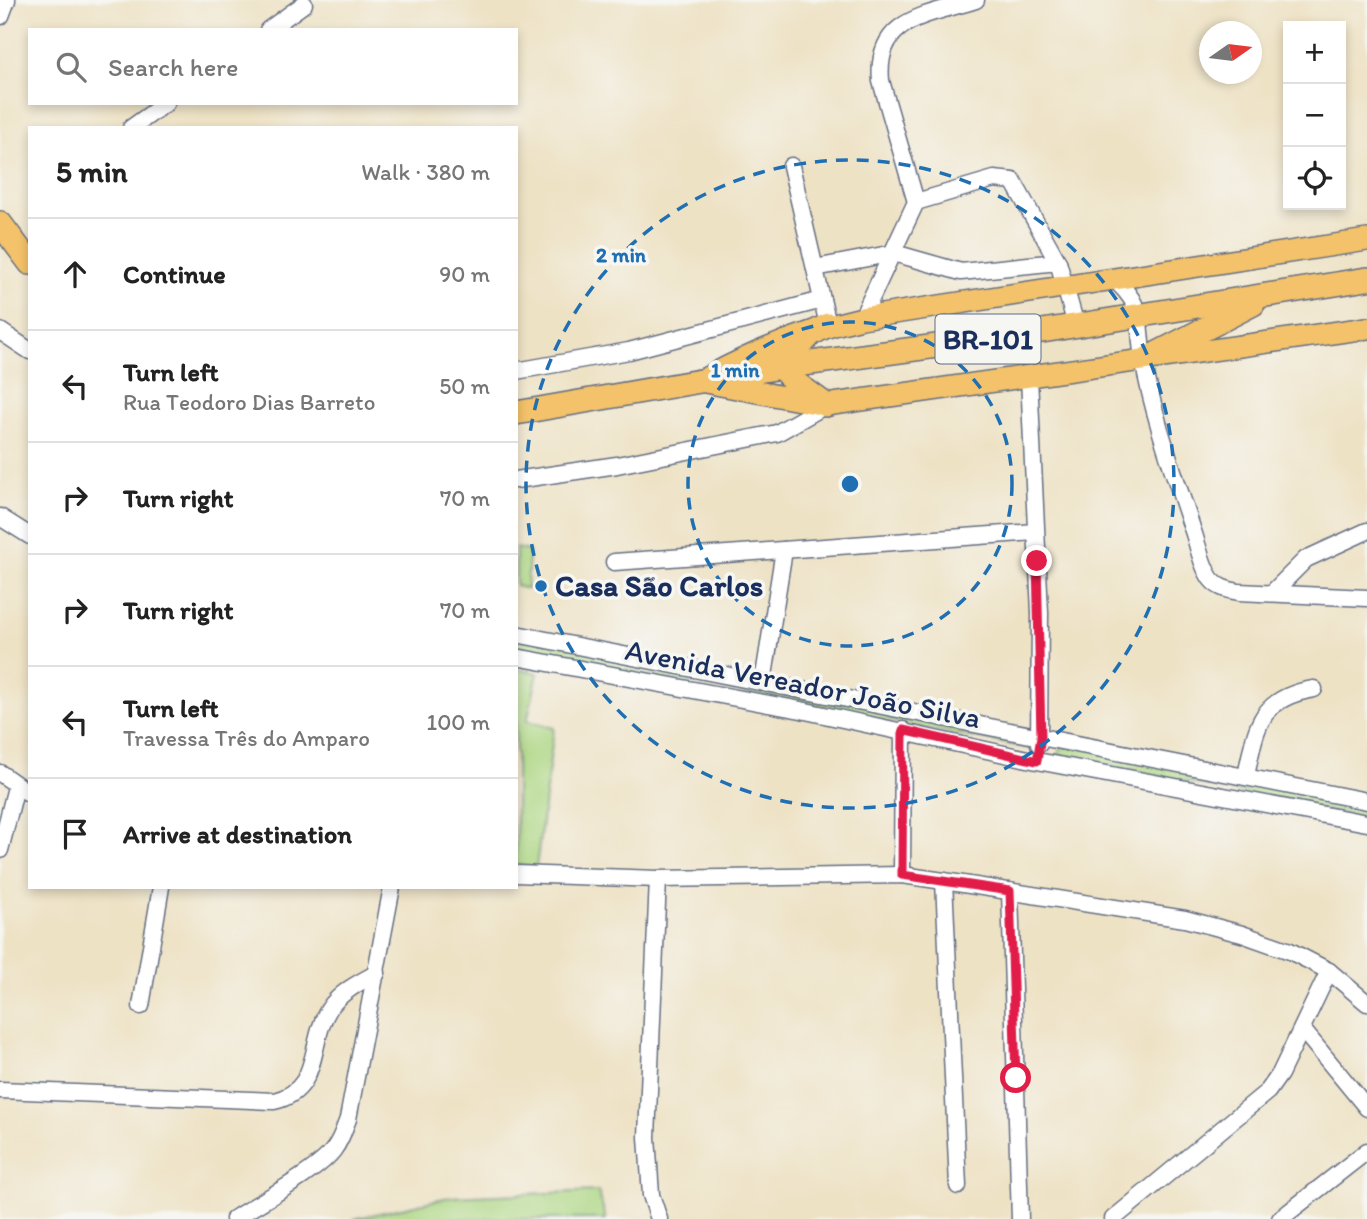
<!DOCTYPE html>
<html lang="en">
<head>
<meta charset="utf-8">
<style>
  :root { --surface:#fff; --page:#f2f2f2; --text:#222; --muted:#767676; --line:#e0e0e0 }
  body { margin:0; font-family:Itim,sans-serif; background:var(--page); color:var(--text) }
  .controls { position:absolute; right:21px; top:21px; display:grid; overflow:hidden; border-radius:0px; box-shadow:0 4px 10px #0003 }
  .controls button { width:63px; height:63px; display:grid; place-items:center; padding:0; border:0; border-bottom:2px solid var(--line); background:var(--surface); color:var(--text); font:35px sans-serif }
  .compass { position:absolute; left:1199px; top:21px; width:63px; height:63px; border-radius:50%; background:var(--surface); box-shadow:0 4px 10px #0003; rotate:76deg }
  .stop { position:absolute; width:21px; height:21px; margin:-16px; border:5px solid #e11d48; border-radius:50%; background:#fff }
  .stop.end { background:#e11d48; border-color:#fff; box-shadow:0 2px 7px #0008 }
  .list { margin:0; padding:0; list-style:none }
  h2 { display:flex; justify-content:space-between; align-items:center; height:91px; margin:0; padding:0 28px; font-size:30px }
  h2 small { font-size:23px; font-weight:400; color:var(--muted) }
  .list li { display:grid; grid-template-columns:46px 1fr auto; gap:21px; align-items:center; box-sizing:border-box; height:112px; padding:0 28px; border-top:2px solid var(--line) }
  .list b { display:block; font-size:26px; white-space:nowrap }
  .list p { margin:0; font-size:23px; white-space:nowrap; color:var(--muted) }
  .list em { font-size:23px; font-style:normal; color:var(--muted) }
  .icon { flex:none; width:38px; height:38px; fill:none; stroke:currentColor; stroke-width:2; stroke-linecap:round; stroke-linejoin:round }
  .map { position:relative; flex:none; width:1367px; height:1219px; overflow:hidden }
  .search { position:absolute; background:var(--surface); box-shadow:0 4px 10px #0003; left:28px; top:28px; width:490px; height:77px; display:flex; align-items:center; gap:18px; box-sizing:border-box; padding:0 24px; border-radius:0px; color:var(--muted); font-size:26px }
  .panel { position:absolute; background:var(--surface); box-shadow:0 4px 10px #0003; left:28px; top:126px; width:490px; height:763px; border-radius:0px }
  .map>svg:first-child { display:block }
  .green { fill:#abd580; stroke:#63826f; stroke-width:2 }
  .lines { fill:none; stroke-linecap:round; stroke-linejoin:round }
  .minor-casing { stroke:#656e82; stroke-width:19 }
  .major-casing { stroke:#656e82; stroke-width:24 }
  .highway-casing { stroke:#656e82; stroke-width:26 }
  .minor { stroke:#fff; stroke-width:16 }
  .major { stroke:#f3c26a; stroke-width:21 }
  .highway { stroke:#f3c26a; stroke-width:23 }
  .route { stroke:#e11d48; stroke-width:9 }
  .ring { fill:none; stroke:#1f6fb2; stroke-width:3.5; stroke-dasharray:12 9 }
  .poi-dot { fill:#1f6fb2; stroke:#f6f6f2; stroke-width:2.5 }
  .labels { text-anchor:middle; stroke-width:7; stroke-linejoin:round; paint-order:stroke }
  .shield { fill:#f6f6f2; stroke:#5d6b8a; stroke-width:2 }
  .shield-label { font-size:28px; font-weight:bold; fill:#1b2f5e }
  .poi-label { font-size:30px; font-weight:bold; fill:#1b2f5e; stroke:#f6f6f2; text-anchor:start }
  .street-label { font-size:30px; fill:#1b2f5e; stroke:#f6f6f2 }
  .centre { fill:#1f6fb2; stroke:#f6f6f2; stroke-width:3.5 }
  .ring-label { font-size:21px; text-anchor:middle; font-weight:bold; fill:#1f6fb2; stroke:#f6f6f2; stroke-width:7; stroke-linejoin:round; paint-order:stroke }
</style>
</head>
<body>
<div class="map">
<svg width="1367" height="1219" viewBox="0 0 1367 1219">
  <rect width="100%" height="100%" fill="#f6f6f2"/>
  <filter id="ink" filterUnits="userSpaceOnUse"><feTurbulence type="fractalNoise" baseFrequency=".0143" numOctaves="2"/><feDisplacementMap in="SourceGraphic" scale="14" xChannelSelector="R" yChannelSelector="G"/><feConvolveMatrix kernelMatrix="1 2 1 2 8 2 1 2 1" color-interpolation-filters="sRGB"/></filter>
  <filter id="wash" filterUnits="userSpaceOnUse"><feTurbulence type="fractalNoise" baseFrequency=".00686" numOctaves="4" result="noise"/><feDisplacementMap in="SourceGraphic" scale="28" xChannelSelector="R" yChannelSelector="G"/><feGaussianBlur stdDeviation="1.57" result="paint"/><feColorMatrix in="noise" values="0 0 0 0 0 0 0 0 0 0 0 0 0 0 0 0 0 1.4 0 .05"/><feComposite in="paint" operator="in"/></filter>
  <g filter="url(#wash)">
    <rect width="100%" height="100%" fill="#eee2c5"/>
    <g class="green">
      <polygon points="516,548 529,551 527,589 516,586"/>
      <polygon points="516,632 692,667 690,684 516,649"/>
      <polygon points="516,669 538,673 527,721 554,728 536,868 516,865"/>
      <polygon points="706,670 1047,739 1042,751 702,685"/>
      <polygon points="1063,743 1367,803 1367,819 1058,755"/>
      <polygon points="598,1191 606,1219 354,1219 449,1197"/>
    </g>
  </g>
  <g filter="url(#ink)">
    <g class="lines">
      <g class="minor-casing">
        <g id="minor">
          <polyline points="1,16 7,0"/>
          <polyline points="268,30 304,4"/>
          <polyline points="131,128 166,103"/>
          <polyline points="791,166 828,325"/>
          <polyline points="916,202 994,179 1013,181 1058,262 1076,325"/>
          <polyline points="815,268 894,253 961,272 1058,262"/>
          <path d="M1112,278C1145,304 1137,322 1143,359C1153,416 1174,473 1192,528C1198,544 1201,565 1211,579C1218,588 1228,590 1239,592L1367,598"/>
          <path d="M862,318L916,202L881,81C875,17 927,16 976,0"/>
          <polyline points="0,331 30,351"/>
          <polyline points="516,371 629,351 822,300"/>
          <polyline points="1029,377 1040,613 1039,744"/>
          <polyline points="516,480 617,465 777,433 826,405"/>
          <polyline points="0,517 30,536"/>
          <polyline points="614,562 1035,532"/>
          <polyline points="1272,593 1306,559 1367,531"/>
          <polyline points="516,634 1367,801"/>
          <polyline points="516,657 801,710 1037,761 1367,823"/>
          <polyline points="763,682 784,550"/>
          <polyline points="0,773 30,794"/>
          <path d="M1246,776C1256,728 1258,698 1314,689"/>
          <polyline points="0,850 16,787"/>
          <polyline points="516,874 658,879 902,875 944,881 1185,919 1242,934 1290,951 1329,971 1367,1003"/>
          <polyline points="902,875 903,730"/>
          <polyline points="658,879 647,1137 651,1195 659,1219"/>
          <polyline points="944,881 958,1186"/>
          <polyline points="1010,891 1020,1219"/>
          <polyline points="141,1006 161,887"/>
          <polyline points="1302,1029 1367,1108"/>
          <path d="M0,1090L274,1101C322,1090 308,1042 329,1009C340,992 360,982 377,973"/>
          <path d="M234,1219C258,1203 320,1170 334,1149C341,1140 344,1129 348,1119L392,887"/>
          <polyline points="1113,1219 1268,1091 1280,1074 1329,971"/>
          <polyline points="1280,1219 1367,1151"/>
        </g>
      </g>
      <g class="major-casing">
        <g id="major">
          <path d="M708,377C756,351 808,330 862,318L1367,240"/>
          <polyline points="705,382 826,405 1367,328"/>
        </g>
      </g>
      <g class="highway-casing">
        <g id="highway">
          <polyline points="0,223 30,263"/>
          <polyline points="1150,357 1253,304"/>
          <polyline points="826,405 793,381 781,367 811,334 828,325"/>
          <polyline points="516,413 781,367 1011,336 1367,279"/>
        </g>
      </g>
      <use href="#minor" class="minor"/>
      <use href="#major" class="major"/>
      <use href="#highway" class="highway"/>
    </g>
  </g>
  <g class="lines" filter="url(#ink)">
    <polyline class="route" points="1016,1078 1010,891 902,875 903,730 1037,761 1041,737 1037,561"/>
  </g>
  <g class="ring">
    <circle cx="850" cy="484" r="162"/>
    <circle cx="850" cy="484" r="324"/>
  </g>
  <circle class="poi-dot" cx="541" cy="586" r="7"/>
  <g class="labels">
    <rect class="shield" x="935.5" y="314.5" width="105" height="49" rx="5"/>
    <g class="shield-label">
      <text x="988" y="349">BR-101</text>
    </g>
    <g class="poi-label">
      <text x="555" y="596">Casa São Carlos</text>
    </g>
    <g class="street-label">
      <text transform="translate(803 684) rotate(11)" y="10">Avenida Vereador João Silva</text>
    </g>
  </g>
  <circle cx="850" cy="484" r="10" class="centre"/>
  <g class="ring-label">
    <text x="621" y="262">2 min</text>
    <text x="735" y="377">1 min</text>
  </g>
</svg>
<div class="controls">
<button>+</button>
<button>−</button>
<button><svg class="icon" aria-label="locate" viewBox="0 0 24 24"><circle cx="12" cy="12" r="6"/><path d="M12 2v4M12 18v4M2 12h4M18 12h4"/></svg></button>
</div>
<svg class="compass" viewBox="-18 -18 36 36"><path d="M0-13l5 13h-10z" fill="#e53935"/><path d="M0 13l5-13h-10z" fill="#767676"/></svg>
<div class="stop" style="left:1016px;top:1078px"></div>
<div class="stop end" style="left:1037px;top:561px"></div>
<div class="search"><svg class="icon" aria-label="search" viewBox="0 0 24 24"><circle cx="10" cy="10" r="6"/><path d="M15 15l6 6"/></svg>Search here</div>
<section class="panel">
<h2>5 min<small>Walk · 380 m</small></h2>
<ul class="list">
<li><svg class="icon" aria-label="ahead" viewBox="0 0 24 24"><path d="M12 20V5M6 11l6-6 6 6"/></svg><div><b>Continue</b></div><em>90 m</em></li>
<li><svg class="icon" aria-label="left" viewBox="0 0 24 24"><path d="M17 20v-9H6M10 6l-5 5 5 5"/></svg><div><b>Turn left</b><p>Rua Teodoro Dias Barreto</p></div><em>50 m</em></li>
<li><svg class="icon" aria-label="right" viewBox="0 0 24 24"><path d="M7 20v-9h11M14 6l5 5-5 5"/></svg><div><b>Turn right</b></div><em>70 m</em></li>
<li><svg class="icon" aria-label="right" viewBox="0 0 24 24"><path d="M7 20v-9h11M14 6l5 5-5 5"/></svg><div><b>Turn right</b></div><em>70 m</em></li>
<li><svg class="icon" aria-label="left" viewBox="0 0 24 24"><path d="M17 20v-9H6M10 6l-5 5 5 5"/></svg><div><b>Turn left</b><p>Travessa Três do Amparo</p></div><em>100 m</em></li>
<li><svg class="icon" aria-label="arrive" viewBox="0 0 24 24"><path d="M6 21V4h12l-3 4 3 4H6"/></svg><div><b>Arrive at destination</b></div></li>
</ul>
</section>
</div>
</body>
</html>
